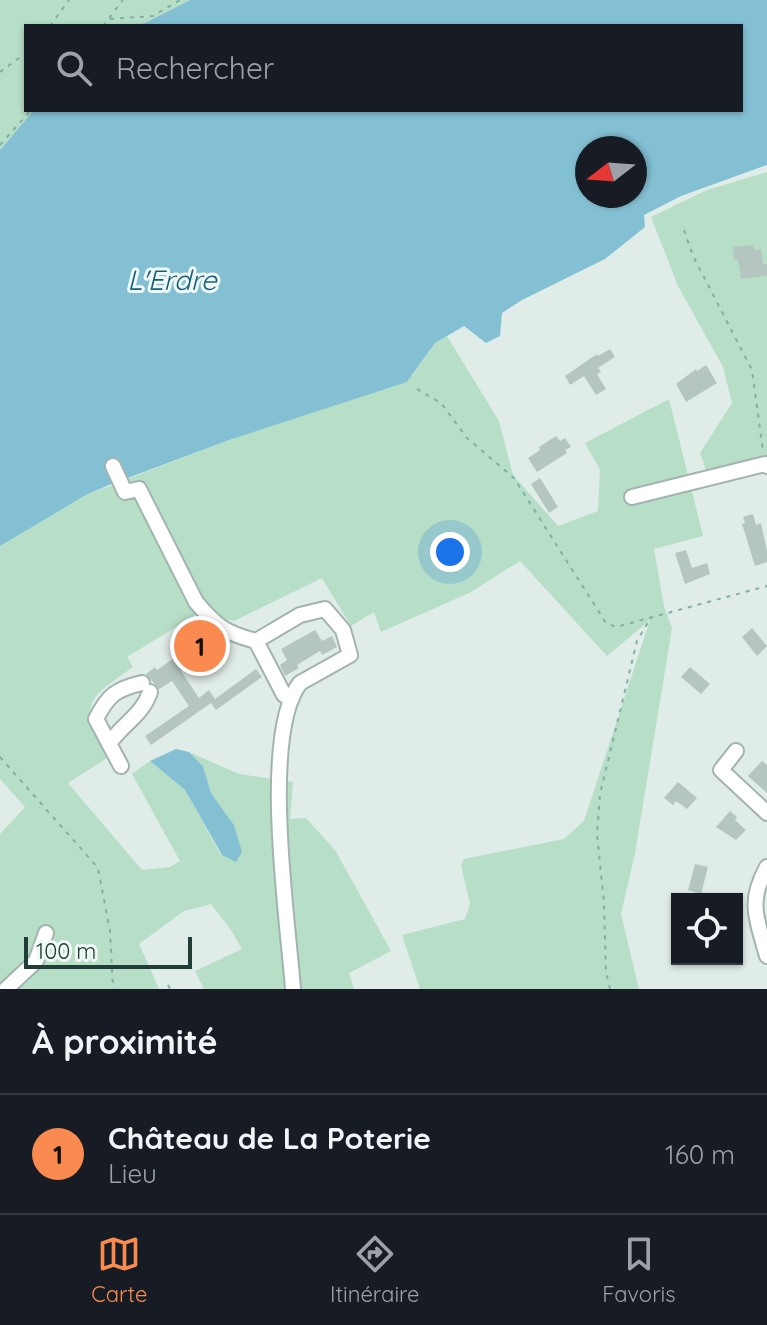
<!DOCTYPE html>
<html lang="fr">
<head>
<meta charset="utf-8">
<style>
  :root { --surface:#171b24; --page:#20242c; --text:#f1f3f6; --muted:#9ea1a6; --line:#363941; --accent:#f98b50 }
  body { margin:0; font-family:Quicksand,sans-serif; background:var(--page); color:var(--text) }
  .controls { position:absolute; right:24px; bottom:24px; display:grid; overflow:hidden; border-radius:0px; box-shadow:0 2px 6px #0004 }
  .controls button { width:72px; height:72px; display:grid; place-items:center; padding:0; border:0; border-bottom:2px solid var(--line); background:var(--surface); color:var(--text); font:40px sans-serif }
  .compass { position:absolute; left:575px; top:136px; width:72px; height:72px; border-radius:50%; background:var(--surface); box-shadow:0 2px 6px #0004; rotate:253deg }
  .scale { position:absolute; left:24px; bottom:20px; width:168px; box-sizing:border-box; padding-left:8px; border:4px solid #203d38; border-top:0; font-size:22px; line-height:28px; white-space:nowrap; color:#203d38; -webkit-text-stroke:6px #f0f8f5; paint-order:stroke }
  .you { position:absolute; left:450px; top:552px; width:28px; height:28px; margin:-20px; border:6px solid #fff; border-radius:50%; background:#1a73e8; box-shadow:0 0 0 12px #1a73e833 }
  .badge { display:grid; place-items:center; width:52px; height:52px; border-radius:50%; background:var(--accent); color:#111; font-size:26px; font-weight:700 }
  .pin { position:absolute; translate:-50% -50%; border:4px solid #fff; box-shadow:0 2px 8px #0006 }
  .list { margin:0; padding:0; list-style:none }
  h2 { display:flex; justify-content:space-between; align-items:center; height:104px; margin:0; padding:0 32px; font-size:34px }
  h2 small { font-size:26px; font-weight:400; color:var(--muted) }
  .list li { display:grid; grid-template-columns:52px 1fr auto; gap:24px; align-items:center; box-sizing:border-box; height:120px; padding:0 32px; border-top:2px solid var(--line) }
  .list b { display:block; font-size:30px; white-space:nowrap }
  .list p { margin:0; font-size:26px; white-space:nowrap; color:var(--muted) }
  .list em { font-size:26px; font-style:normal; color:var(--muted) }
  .icon { flex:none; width:44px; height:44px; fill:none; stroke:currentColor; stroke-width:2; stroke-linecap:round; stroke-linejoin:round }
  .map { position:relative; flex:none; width:767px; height:989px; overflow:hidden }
  .search { position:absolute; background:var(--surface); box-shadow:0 2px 6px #0004; left:24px; right:24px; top:24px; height:88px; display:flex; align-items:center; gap:20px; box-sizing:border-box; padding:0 28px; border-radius:0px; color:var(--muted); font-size:30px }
  .sheet { height:224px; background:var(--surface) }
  nav { display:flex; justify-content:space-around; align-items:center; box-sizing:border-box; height:112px; border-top:2px solid var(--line); background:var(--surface); font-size:22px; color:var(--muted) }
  nav a { display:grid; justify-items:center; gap:4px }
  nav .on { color:var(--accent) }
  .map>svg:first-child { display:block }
  .green { fill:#b7dec6 }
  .water { fill:#84c0d4; fill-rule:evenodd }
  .building { fill:#b5c6c1 }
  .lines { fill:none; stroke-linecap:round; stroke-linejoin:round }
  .minor-casing { stroke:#a3b4b0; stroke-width:18 }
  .path { stroke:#7eb1a6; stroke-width:2; stroke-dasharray:4 6; stroke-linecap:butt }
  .minor { stroke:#fff; stroke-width:14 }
  .labels { text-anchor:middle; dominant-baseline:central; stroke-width:6; stroke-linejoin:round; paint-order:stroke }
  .water-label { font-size:28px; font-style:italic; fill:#17607b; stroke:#f0f8f5 }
</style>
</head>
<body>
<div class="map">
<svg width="767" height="989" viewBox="0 0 767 989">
  <rect width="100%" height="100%" fill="#e0ece8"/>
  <!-- green -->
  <path class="green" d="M 0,0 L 190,0 L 145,23 L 120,26 L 26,26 L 26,110 L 34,110 L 0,150 Z
    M 767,172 L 767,459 L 755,459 L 706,470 L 700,453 L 732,403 L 723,367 L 678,286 L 651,217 L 707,190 Z
    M 447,336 L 499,421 L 513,475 L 558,526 L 598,511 L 600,470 L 585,443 L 669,399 L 703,536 L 654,549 L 664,606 L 672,628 L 635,853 L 621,914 L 639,989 L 420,989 L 402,935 L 465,919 L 470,904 L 461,865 L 464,859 L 564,839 L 584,821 L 650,620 L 607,656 L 520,561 L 469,593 L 381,632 L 374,612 L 351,626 L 322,578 L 234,621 L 223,619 L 207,608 L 127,657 L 133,667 C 81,704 84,699 107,758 L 68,783 L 142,870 L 170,867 L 180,861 L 132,774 L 150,761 L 185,790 L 221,855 L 234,825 L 211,793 L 203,766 L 189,752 L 239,774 L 293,782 L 290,819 L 306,818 L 335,850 L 391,951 L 349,973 L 354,989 L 204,989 L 195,971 L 242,949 L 231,930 L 211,904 L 184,911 L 139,944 L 159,989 L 0,989 L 0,834 L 25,807 L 0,779 L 0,546 L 86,495 L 232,439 L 412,376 L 435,343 Z"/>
  <!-- water -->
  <path class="water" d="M 190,0 L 767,0 L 767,165 L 681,196 L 644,215 L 645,227 L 605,259 L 522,300 L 502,313 L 500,336 L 486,343 L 464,326 L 435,343 L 407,382 L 232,439 L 109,485 L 86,495 L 0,546 L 0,150 L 34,110 L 741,110 L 741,26 L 120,26 L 145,23 ZM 587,148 L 635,148 L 635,196 L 587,196 Z
    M 176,749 L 189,752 L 203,766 L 211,793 L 234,825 L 242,852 L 236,862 L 222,855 L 185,790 L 150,761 Z"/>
  <!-- building -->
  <path class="building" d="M 754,245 L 754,250 L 761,249 L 763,264 L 767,264 L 767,276 L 741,279 L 738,259 L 734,260 L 733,247 Z
    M 610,349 L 615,357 L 598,368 L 601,372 L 597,374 L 606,389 L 596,395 L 584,376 L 570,385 L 565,376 L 597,354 L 598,356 Z
    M 706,365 L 717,383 L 686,402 L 676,384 L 696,369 L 697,371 Z
    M 556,436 L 560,441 L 565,438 L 571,447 L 565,450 L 567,453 L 537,472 L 528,458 L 540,450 L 539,447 Z
    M 540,478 L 558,507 L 549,513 L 531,484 Z
    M 753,514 L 756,525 L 761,523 L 767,551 L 767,562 L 755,566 L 742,524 L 745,523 L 743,517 Z
    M 686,550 L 692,568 L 707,563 L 710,574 L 685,584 L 675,553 Z
    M 752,628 L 767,646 L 757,656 L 742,637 Z
    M 315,630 L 322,641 L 332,636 L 337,647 L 322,655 L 320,651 L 297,665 L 299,668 L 285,676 L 280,665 L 287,660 L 281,649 Z
    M 208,631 L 218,646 L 181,671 L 199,698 L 209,690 L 215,699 L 256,669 L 262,677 L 216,710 L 211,703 L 151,745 L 145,736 L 189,706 L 172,681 L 159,689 L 146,674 L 155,667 L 157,670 L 177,656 L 175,653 Z
    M 690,667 L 710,684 L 701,694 L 681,677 Z
    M 762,761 L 767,765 L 767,793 L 748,776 Z
    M 678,782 L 697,798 L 687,809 L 676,801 L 673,805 L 664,798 Z
    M 730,811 L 737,817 L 735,820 L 746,830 L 736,840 L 716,827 Z
    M 695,864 L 708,867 L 701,894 L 688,890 Z"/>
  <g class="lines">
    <!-- minor casing -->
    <g class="minor-casing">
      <path id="minor" d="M 113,466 L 125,492 L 139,489 L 196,602 C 216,626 225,633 256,641
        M 632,497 L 765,464 L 767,466
        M 292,698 L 284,695 L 256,641 L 300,615 L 325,609 L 343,630 L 350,655 L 300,683 C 260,735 288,921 293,989
        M 109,744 C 122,724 142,716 150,692
        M 736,751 L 721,770 L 767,813
        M 121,766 L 96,719 C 108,695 116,689 142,683
        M 767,867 C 747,903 757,919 767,956
        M 6,989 L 36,961 L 46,933"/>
    </g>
    <!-- path -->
    <path class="path" d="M 110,19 L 153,16 L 180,0
      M 50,26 L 69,0
      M 103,26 L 123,0
      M 0,72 L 26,53
      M 0,145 L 31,110
      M 684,230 L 693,256 L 752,370 L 763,451
      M 417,389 L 441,403 L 467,438 L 514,478 L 606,623 L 616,627 L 767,586
      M 0,757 L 98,868 L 110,931 L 113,989
      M 168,985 L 170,989
      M 610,989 L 606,972 L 604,903 L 597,834 L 600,794 L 637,641 L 650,619"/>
    <!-- minor -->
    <use href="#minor" class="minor"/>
  </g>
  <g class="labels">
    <!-- water labels -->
    <g class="water-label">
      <text x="172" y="279">L'Erdre</text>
    </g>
  </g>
</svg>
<div class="controls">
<button><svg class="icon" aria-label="locate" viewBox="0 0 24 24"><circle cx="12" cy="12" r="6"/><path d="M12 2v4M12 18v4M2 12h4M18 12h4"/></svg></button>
</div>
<svg class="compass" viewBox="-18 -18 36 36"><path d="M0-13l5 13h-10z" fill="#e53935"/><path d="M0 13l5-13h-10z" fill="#9ea1a6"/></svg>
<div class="scale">100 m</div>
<div class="you"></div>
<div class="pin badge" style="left:200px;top:646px">1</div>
<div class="search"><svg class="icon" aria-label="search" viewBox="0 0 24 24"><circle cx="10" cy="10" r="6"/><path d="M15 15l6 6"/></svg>Rechercher</div>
</div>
<section class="sheet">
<h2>À proximité<small></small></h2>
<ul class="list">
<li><span class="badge">1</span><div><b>Château de La Poterie</b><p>Lieu</p></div><em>160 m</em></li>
</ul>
</section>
<nav>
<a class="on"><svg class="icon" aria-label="map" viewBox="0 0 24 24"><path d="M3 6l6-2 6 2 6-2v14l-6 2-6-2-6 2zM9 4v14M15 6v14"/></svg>Carte</a>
<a><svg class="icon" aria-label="directions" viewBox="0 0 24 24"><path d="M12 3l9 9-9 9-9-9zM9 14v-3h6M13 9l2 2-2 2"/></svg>Itinéraire</a>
<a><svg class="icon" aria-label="saved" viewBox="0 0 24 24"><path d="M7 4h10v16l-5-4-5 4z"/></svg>Favoris</a>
</nav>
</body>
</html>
